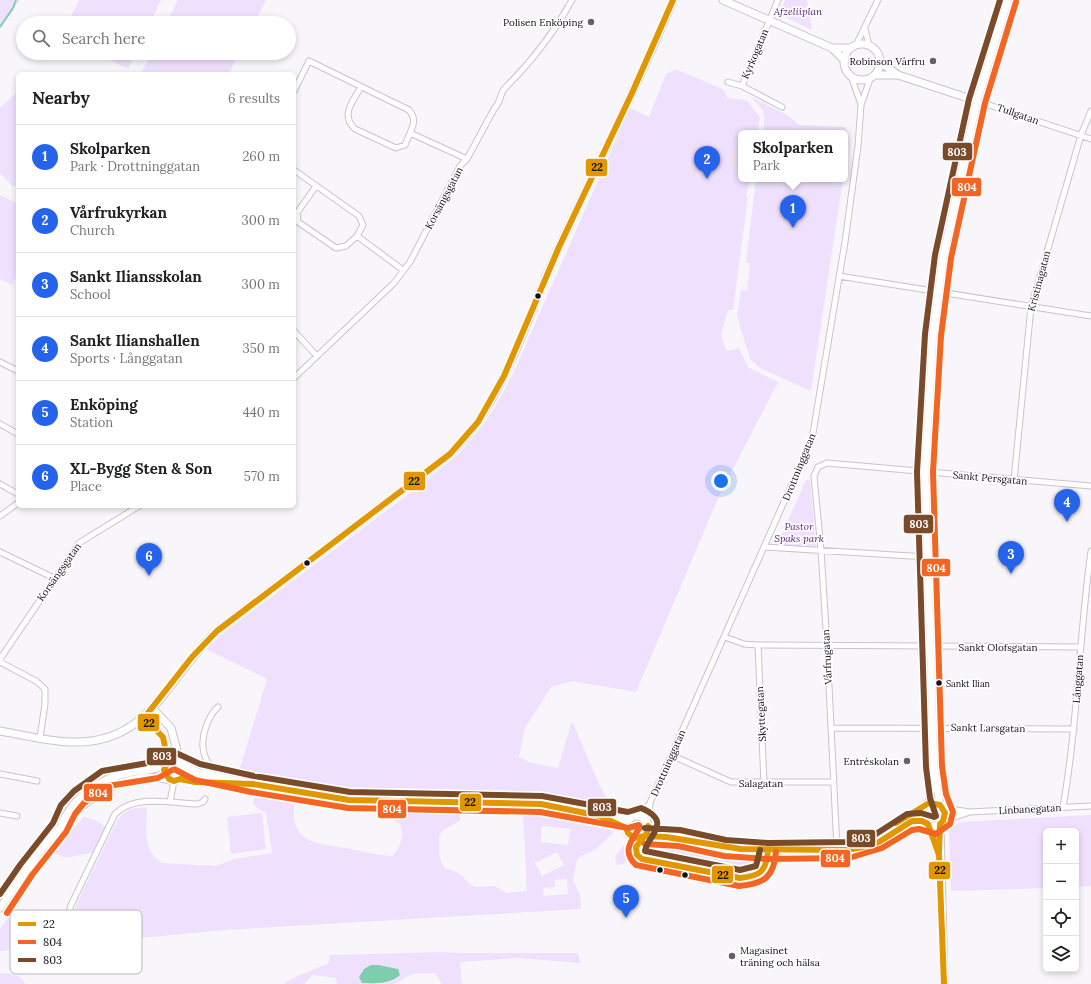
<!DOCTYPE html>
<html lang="en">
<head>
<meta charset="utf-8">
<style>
  :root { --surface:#fff; --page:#f6f6f6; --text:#202124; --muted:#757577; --line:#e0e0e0; --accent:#2563eb }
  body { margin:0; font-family:Lora,serif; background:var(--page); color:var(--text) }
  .controls { position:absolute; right:12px; bottom:12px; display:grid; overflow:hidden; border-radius:6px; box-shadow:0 2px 6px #0003 }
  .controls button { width:36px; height:36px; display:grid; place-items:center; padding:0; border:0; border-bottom:1px solid var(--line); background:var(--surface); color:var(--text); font:20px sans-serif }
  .you { position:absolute; left:721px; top:481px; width:14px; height:14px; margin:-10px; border:3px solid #fff; border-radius:50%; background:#1a73e8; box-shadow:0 0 0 6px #1a73e833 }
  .badge { display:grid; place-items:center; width:26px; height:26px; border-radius:50%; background:var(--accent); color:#fff; font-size:13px; font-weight:700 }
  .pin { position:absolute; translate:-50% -33px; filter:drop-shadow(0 1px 2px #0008) }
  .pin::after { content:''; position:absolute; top:21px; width:14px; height:12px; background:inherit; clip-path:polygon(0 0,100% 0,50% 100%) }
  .popup { position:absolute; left:738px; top:130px; width:110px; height:52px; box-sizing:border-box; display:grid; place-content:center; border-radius:6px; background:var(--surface); filter:drop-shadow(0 1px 3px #0005); font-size:13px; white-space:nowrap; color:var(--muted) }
  .popup b { font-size:15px; color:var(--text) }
  .popup::after { content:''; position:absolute; left:50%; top:100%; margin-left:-8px; border:8px solid transparent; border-top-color:var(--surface) }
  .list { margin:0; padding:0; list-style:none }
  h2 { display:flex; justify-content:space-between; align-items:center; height:52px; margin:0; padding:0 16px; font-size:17px }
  h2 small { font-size:13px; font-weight:400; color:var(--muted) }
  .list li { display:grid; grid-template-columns:26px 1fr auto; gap:12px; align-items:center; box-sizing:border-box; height:64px; padding:0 16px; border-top:1px solid var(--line) }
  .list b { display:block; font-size:15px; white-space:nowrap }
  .list p { margin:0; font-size:13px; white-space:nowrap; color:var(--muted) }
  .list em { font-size:13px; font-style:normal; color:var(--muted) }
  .icon { flex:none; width:22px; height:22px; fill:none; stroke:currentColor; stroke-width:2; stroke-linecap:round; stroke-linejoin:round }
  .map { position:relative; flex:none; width:1091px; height:984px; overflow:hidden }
  .search { position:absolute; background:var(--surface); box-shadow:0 2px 6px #0003; left:16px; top:16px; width:280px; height:44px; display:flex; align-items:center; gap:10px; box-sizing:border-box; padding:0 14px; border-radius:22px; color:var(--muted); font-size:15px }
  .panel { position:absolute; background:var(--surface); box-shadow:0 2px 6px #0003; left:16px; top:72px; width:280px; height:436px; border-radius:6px }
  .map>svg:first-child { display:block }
  .green { fill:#efe1fd; fill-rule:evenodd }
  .water { fill:#7fcdaf }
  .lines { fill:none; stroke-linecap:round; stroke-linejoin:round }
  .stream { stroke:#7fcdaf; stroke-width:2 }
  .street-casing { stroke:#c7c4cb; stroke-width:7 }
  .secondary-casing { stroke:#c7c4cb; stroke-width:9 }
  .street { stroke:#fefefe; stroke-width:5 }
  .secondary { stroke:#fefefe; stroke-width:7 }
  .bus-1-casing { stroke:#fff; stroke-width:9 }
  .bus-2-casing { stroke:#fff; stroke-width:9 }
  .bus-3-casing { stroke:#fff; stroke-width:9 }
  .bus-1 { stroke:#e09702; stroke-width:6 }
  .bus-2 { stroke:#f26522; stroke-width:6 }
  .bus-3 { stroke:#7a4b2a; stroke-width:6 }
  .poi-dot { fill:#636067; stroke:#fff; stroke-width:1.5 }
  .bus-dot { fill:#130f17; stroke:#fff; stroke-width:1.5 }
  .labels { text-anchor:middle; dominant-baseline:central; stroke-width:3.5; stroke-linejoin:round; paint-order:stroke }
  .bus-label { font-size:9px; fill:#130f17; stroke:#fff; text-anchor:start }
  .park-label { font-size:10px; font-style:italic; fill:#551d7c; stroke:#fff }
  .poi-label { font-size:10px; fill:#130f17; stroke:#fff; text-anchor:end }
  .street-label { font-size:10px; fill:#130f17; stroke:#fff }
  .key { fill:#fff; stroke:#b8b7b9; stroke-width:1 }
  .key-label { font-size:11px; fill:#130f17 }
  .line-badge { stroke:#fff; stroke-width:1.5 }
  .badge-label { font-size:11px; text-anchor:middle; font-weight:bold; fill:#fff }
  .pale-badge-label { font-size:11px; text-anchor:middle; font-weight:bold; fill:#111 }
</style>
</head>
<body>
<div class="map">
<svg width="1091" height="984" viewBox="0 0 1091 984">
  <rect width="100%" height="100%" fill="#f8f6fb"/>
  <!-- green -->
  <path class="green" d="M 0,0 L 20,0 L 0,27 Z
    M 79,0 L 161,0 L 150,23 L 68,23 Z
    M 178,0 L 266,0 L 254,23 L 166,23 Z
    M 785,0 L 807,0 L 812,30 L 779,14 Z
    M 95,53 L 136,53 L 128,69 Z
    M 151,53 L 239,53 L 229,74 L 141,74 Z
    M 676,69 L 724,90 L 728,98 L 746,100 L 760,117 L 758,133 L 741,133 L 741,179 L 750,179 L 746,196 L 748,197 L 733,310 L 728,310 L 721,335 L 727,351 L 739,348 L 748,367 L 778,382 L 719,496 L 636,692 L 572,681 L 551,687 L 525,728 L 519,757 L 531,763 L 558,768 L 571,724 L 573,723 L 599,784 L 607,799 L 607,808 L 556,795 L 521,791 L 333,787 L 239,771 L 267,679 L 206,649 L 222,634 L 410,493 L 459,454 L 486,421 L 504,391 L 516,367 L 630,108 L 649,117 L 666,74 Z
    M 18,91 L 18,183 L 13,187 L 0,173 L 0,108 Z
    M 751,97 L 787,115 L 799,125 L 845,127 L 847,132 L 845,155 L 845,133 L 763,133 C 766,112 766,113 751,97 Z
    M 756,179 L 843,179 L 811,391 L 760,368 L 750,359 L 737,316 L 741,290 L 747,290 L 750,263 L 746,262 Z
    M 0,195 L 18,204 L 18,273 L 12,285 L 0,279 Z
    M 806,480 L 810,480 L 816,547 L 777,545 Z
    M 259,794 L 295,801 C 288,845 317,843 350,849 C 364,851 377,856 392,856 C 401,847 404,836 400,824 L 387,817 L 386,811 L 460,813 L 460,821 L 443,830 L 439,836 C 441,849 436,857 445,868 C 461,872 462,877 474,887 L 495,886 L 506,893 L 527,891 L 523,814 C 544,815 599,817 614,832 L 595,850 L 581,856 L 577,860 L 573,881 L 580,894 L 581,909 L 226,930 L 0,951 L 0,929 L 8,918 L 43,937 L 55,933 L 70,924 L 76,905 L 118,819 C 126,809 134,808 147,807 C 147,829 141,851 163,863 L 216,866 L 234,859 L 272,853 L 266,813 L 257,808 L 253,803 L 255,796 ZM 542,826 L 570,829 L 568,845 L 541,842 ZM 557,852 L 564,865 L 542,876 L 535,863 ZM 567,879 L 568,894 L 544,896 L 543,888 L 555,887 L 555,880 Z
    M 262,813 L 266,849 L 231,854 L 227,817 Z
    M 1091,815 L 1091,886 L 1076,887 L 1076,831 L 1046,831 L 1046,888 L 951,891 L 949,834 L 951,827 L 962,822 Z
    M 84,817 L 95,820 L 106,827 L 93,853 C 75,853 68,864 53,851 Z
    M 643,843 L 656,843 L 742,861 L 744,858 L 758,857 L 763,864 L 756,872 L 744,873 L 743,870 L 732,873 L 641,853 L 641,846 Z
    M 626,845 L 630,849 L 624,864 L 617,865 L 615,857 L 623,846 Z
    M 439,952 L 461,953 L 578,953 L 580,963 L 517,958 L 460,962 L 462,984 L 442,984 L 435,973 L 412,974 L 394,984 L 384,984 L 395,980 L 398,969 L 379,965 L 362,983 L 367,984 L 337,984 L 336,978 L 313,975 L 304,984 L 284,984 L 293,978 L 329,963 L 330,955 Z
    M 0,973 C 11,973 20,974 25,984 L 0,984 Z"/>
  <!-- water -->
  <path class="water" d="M 371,965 L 379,965 L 398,969 L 400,975 C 390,984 376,984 362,983 L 359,977 L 364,969 Z"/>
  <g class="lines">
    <!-- stream -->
    <path class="stream" d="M 0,27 L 13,8 L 16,0"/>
    <!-- street casing -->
    <g class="street-casing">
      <path id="street" d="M 865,29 L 869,45
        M 856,45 L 878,0
        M 851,76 L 861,104
        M 728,82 L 742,86 L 782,107
        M 742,86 L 778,0
        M 361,87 C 353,101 340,115 355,129 L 396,148 L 405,145 L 410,133 L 467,159
        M 294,91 L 309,61 L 409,110 C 416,118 414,124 410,133
        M 977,101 L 1091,139
        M 294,170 L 359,216 L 363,225 L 357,236
        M 316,186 L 297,213 L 298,222 L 336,248 L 346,246 L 357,236 L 403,270
        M 839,276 L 1091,316
        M 294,331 L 317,356
        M 0,362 L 18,371
        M 294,378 L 394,283 L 410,262 L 460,166 L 467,159 L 494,109 C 502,101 499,94 505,88 C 531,62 554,33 572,0
        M 0,424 L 18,434
        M 1014,480 L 1031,307 L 1081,135 L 1091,111
        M 0,484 L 18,494
        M 0,516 L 18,503
        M 765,547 L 927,557
        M 0,552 L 54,578
        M 725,637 L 744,644 L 758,645 L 1080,647
        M 758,645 L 764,783
        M 0,659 L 79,543 L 139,506
        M 0,662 L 36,681 L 45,689 L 45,704 L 40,738
        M 831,728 L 1074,729
        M 671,755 L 731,782 L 833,782
        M 0,774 L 37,781
        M 210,774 C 211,766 206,761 204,753 C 200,739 207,717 218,707
        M 170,802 L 174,781
        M 1063,807 C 1078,722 1079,636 1091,551
        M 943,808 L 970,812 L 1091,806
        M 0,813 L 17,816
        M 639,816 L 650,803 L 812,439 L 845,242 L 858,146 L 861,105 L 870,79
        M 943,821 L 967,813
        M 647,822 L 650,804
        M 837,849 L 827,645 L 821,550 L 814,476 L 818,467 L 827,463 L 1091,486
        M 62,936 L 71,905 L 115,814 C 135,794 171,803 197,804 L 203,802 L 205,799"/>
    </g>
    <!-- secondary casing -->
    <g class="secondary-casing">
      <path id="secondary" d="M 723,0 L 832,48 L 845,61
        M844 62a18 18 0 1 1 36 0a18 18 0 1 1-36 0Z
        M 832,48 L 851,48
        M 880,62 L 898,75 L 977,101
        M 875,75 L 898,75
        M 152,708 L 171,728 L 180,762
        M 144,718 L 163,737 L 168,762
        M 0,731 C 23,735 47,741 70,742 C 151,745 166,678 217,631 L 450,454 C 461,442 473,430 481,417 C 515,364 533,303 559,247 C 597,165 639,84 673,0
        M 184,765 L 197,772 L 252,784 L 349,800 L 541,804 L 629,820
        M 180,779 L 235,784
        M921 814a12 12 0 1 1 24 0a12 12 0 1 1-24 0Z
        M 929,803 L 933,776
        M 940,805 L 934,767 L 925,472 L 933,335 L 943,257 L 977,101 L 1008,0
        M626 827a11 11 0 1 1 22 0a11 11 0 1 1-22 0Z
        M 605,818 L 626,828
        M 62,823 C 76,794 101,778 132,772 C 144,770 155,771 166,765
        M 928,824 L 938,851
        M 940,824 L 944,984
        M 649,827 L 669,835
        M 645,836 L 679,838 L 725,848 L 768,851 L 849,850 L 879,841 L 909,822 L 924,822
        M 838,848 L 878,834 L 925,806
        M 0,908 C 38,854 95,758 174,781 L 180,779 L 185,771 L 180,762 C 169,759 163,765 166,775 L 169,779"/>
    </g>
    <!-- street -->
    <use href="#street" class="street"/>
    <!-- secondary -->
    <use href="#secondary" class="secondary"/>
    <!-- bus-1 casing -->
    <g class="bus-1-casing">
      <path id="bus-1" d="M 896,823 L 929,803 L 940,805 L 945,813 L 943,821 L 940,824 L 939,852
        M 648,826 L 647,833 L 636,847 L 637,855 L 642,859 L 740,878 C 760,876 766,872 768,851
        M 645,836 L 634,838 L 628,833 L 626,828 L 600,816 L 541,804 L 349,800 L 252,784 L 195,782 L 180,779 L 174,781 L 169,779 L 164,770 L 168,762 L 163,737 L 144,718 L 192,657 L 217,631 L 450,454 L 478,422 L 504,376 L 559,247 L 632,93 L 673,0
        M 645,836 L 666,837 L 741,849 L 847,850 L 863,847 L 879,842 L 912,821 L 922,821 L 928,824 L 939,855 L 944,984"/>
    </g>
    <!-- bus-2 casing -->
    <g class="bus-2-casing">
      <path id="bus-2" d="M 645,844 L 678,846 L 724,856 L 767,859 L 849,858 L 882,848 L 912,830 L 919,829 L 936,834 L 950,824 L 953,812 L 946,794 L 942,766 L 933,472 L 941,336 L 951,258 L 985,103 L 1016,2
        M 7,913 L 32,875 L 66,832 L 75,814 L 84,803 L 108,786 L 158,778 L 174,769 L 195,780 L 251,792 L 348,808 L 540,812 L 628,828 L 639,825 L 640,827 C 632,840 621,851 636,865 L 739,886 C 764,884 774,877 776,852"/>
    </g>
    <!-- bus-3 casing -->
    <g class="bus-3-casing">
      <path id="bus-3" d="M 645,828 L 680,830 L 726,840 L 768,843 L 848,842 L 876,834 L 907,814 L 921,813 L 934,817 L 936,816 L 930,798 L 926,767 L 917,472 L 925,334 L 935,255 L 969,99 L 1000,0
        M 0,894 L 20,865 L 53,823 L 61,805 L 74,791 L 102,771 L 153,762 L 164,755 L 174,752 L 200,764 L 254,776 L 350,792 L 542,796 L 628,812 L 641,808 C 674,822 647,836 645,851 L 740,870 L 756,866 L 760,850"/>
    </g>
    <!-- bus-1 -->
    <use href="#bus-1" class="bus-1"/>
    <!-- bus-2 -->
    <use href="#bus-2" class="bus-2"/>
    <!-- bus-3 -->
    <use href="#bus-3" class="bus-3"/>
  </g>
  <!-- markers -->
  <g class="poi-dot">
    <circle cx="591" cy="22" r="4"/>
    <circle cx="933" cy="61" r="4"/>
    <circle cx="907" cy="761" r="4"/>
    <circle cx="732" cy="956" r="4"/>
  </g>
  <g class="bus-dot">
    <circle cx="538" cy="296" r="3.5"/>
    <circle cx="307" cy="563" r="3.5"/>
    <circle cx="939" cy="683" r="3.5"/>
    <circle cx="660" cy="870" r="3.5"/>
    <circle cx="685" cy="875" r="3.5"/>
  </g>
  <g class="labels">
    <!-- bus labels -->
    <g class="bus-label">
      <text x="946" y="683">Sankt Ilian</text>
    </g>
    <!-- park labels -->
    <g class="park-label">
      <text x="798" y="11">Afzeliiplan</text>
      <text x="799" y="526">Pastor<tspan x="799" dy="12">Spaks park</tspan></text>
    </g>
    <!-- poi labels -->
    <g class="poi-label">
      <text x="583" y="22">Polisen Enköping</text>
      <text x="925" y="61">Robinson Vårfru</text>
      <text x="899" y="761">Entréskolan</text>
      <text x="740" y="950" text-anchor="start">Magasinet<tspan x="740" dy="12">träning och hälsa</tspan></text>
    </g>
    <!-- street labels -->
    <g class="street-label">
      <text transform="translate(755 54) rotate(-67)">Kyrkogatan</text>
      <text transform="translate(1018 114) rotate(19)">Tullgatan</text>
      <text transform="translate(444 198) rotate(-62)">Korsängsgatan</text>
      <text transform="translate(1039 281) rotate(-75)">Kristinagatan</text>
      <text transform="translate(799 467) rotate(-68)">Drottninggatan</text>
      <text transform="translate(990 478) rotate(5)">Sankt Persgatan</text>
      <text transform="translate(59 572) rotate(-55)">Korsängsgatan</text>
      <text x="998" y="647">Sankt Olofsgatan</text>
      <text transform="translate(827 657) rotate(-93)">Vårfrugatan</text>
      <text transform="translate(1078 679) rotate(-86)">Långgatan</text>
      <text transform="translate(761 714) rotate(-93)">Skyttegatan</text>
      <text transform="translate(988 728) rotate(1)">Sankt Larsgatan</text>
      <text transform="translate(668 763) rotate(-66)">Drottninggatan</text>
      <text x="761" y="783">Salagatan</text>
      <text transform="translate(1030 809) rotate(-3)">Linbanegatan</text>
    </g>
  </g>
  <!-- legend -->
  <rect x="10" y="910" width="132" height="64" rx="6" class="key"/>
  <rect x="18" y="922" width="18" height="4" fill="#e09702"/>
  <rect x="18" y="940" width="18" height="4" fill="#f26522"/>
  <rect x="18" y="958" width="18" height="4" fill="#7a4b2a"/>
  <g class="key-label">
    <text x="43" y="928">22</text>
    <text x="43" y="946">804</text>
    <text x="43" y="964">803</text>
  </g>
  <g class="line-badge">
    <rect x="942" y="142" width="31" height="19" rx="4" fill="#7a4b2a"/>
    <rect x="585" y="158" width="23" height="19" rx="4" fill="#e09702"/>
    <rect x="951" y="177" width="31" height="20" rx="4" fill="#f26522"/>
    <rect x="403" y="471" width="23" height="20" rx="4" fill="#e09702"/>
    <rect x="903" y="514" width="31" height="20" rx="4" fill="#7a4b2a"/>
    <rect x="921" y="558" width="30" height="19" rx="4" fill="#f26522"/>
    <rect x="137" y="713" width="23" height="19" rx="4" fill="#e09702"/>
    <rect x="146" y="747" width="31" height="19" rx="4" fill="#7a4b2a"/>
    <rect x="83" y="783" width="30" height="19" rx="4" fill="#f26522"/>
    <rect x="459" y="793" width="23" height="19" rx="4" fill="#e09702"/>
    <rect x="587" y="798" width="30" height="19" rx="4" fill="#7a4b2a"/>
    <rect x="377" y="799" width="30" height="20" rx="4" fill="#f26522"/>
    <rect x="846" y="829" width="30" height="19" rx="4" fill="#7a4b2a"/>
    <rect x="820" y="849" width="31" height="19" rx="4" fill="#f26522"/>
    <rect x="928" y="861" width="23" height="19" rx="4" fill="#e09702"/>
    <rect x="711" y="865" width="23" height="19" rx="4" fill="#e09702"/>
  </g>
  <g class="badge-label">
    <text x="957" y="156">803</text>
    <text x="967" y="191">804</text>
    <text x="919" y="528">803</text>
    <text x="936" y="572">804</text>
    <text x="162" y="760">803</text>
    <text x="98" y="797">804</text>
    <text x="602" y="811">803</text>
    <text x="392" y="813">804</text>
    <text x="861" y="842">803</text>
    <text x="835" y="862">804</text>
  </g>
  <g class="pale-badge-label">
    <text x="597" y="171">22</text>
    <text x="414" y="485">22</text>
    <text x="149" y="727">22</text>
    <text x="470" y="806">22</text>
    <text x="940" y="874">22</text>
    <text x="723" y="879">22</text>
  </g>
</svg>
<div class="controls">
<button>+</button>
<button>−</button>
<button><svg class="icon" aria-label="locate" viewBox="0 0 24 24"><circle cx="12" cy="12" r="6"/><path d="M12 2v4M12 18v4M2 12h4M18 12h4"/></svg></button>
<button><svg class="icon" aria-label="layers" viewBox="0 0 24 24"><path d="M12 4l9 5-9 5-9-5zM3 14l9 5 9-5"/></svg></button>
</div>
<div class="you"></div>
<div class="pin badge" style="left:793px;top:228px">1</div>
<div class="popup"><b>Skolparken</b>Park</div>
<div class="pin badge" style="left:707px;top:179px">2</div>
<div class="pin badge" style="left:1011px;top:574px">3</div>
<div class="pin badge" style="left:1067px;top:522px">4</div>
<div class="pin badge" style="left:626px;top:918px">5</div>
<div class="pin badge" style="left:149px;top:576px">6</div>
<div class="search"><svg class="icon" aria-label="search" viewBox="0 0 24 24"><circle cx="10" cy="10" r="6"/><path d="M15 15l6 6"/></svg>Search here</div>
<section class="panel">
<h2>Nearby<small>6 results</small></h2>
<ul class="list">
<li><span class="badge">1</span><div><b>Skolparken</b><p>Park · Drottninggatan</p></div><em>260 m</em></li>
<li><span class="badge">2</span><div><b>Vårfrukyrkan</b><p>Church</p></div><em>300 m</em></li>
<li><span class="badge">3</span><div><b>Sankt Iliansskolan</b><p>School</p></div><em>300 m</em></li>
<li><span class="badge">4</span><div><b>Sankt Ilianshallen</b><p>Sports · Långgatan</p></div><em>350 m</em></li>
<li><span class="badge">5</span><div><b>Enköping</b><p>Station</p></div><em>440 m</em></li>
<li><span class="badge">6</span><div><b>XL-Bygg Sten &amp; Son</b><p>Place</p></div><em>570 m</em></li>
</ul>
</section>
</div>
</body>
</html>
